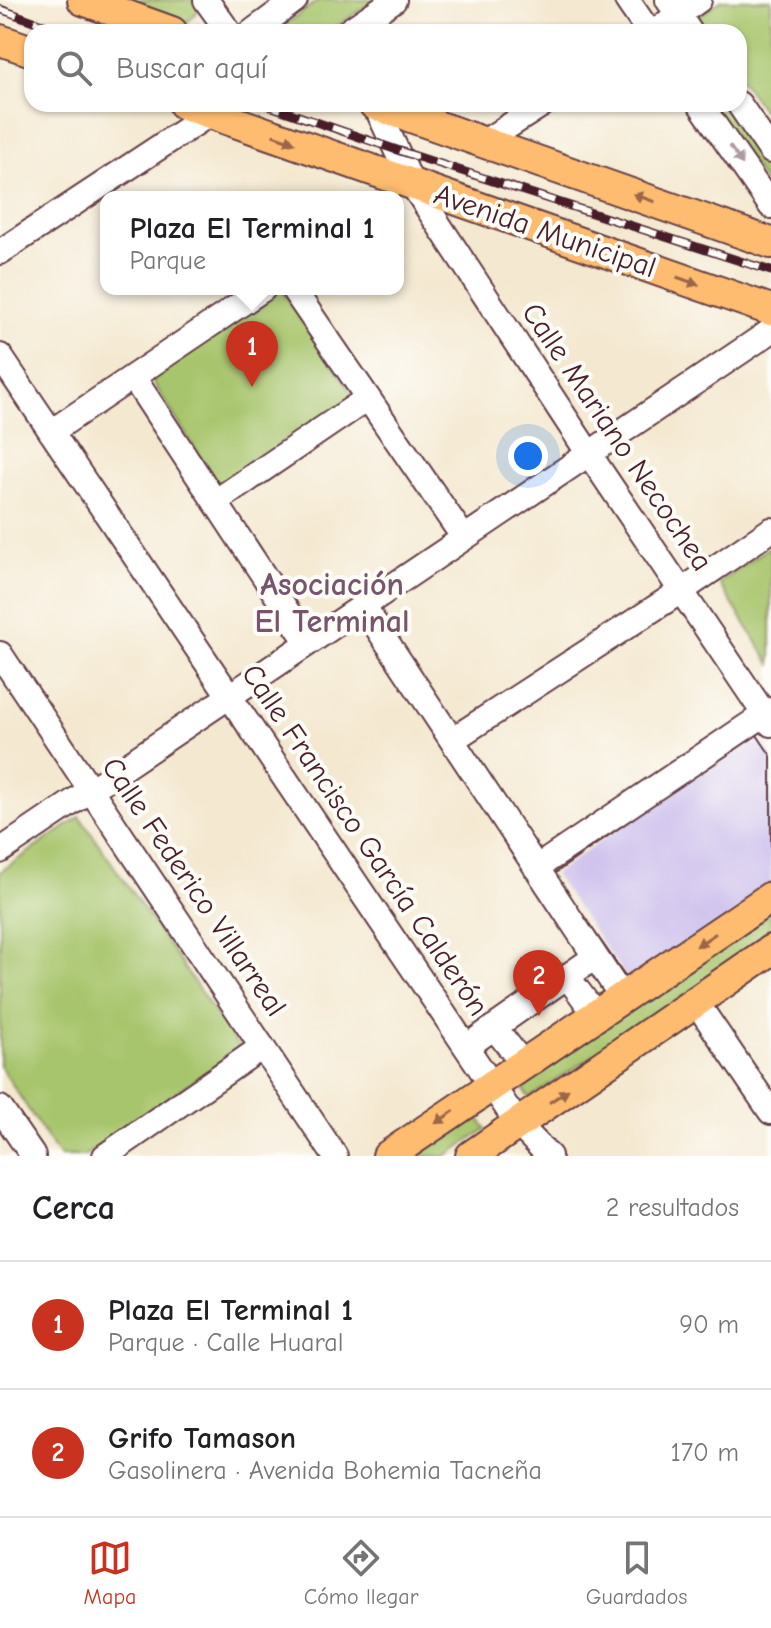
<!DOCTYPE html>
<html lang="es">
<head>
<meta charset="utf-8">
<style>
  :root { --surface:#fff; --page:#f6f6f6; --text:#202124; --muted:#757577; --line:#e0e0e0; --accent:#c8321e }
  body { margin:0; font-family:"Comic Neue",sans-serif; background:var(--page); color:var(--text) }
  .you { position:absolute; left:528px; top:456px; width:28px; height:28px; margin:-20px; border:6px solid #fff; border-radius:50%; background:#1a73e8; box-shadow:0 0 0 12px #1a73e833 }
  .badge { display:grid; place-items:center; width:52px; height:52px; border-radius:50%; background:var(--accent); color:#fff; font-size:26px; font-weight:700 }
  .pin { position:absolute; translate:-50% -66px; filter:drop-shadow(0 2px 4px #0008) }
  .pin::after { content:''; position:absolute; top:42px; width:28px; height:24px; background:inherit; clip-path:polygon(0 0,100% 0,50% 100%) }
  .popup { position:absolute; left:100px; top:191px; width:304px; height:104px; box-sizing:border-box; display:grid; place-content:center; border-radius:16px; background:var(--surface); filter:drop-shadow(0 2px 6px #0005); font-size:26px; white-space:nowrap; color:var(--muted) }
  .popup b { font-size:30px; color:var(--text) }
  .popup::after { content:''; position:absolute; left:50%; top:100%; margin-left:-16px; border:16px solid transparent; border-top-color:var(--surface) }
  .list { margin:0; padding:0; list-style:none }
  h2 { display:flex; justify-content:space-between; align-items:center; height:104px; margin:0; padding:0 32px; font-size:34px }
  h2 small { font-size:26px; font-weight:400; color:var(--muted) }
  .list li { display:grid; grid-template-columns:52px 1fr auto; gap:24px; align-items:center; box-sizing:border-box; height:128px; padding:0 32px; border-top:2px solid var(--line) }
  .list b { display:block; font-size:30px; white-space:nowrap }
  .list p { margin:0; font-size:26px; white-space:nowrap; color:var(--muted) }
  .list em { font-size:26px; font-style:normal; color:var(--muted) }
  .icon { flex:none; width:44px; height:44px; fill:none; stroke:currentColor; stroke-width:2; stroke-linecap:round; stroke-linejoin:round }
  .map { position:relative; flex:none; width:771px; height:1156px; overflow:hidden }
  .search { position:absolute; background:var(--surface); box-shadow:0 2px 6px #0004; left:24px; right:24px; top:24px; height:88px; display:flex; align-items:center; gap:20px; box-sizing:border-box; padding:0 28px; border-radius:24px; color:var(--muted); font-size:30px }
  .sheet { height:360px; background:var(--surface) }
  nav { display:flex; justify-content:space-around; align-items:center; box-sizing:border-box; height:112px; border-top:2px solid var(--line); background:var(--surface); font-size:22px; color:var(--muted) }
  nav a { display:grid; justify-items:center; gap:4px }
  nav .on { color:var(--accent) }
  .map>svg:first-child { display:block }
  .green { fill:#a7c56c; stroke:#78724c; stroke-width:2 }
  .building { fill:#c8b9ec }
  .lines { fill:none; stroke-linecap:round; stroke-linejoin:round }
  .minor-casing { stroke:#643d44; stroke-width:28 }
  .major-casing { stroke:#643d44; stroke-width:34 }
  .minor { stroke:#fff; stroke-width:24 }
  .major { stroke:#fdbc70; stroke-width:30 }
  .rail-casing { stroke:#4a1f2b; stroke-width:9 }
  .rail { stroke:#fdfcf7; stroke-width:6; stroke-dasharray:18; stroke-linecap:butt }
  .oneway { fill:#9b664a }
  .oneway2 { fill:#ae9aa0 }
  .labels { text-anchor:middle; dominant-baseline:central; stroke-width:8; stroke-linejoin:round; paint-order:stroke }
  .street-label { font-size:30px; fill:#4a1f2b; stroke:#fdfcf7 }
  .neighbourhood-label { font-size:32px; font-weight:bold; fill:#76556f; stroke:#fdfcf7 }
</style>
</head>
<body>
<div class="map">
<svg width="771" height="1156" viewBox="0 0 771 1156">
  <rect width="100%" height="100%" fill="#fdfcf7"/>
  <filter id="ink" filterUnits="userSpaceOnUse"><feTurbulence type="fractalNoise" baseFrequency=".0125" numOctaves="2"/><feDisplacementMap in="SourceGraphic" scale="16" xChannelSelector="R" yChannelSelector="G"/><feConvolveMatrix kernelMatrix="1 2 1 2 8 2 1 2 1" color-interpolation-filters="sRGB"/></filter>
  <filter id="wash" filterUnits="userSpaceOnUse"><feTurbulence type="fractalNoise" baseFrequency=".006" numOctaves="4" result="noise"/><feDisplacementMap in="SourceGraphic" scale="32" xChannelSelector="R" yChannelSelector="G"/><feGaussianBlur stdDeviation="1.8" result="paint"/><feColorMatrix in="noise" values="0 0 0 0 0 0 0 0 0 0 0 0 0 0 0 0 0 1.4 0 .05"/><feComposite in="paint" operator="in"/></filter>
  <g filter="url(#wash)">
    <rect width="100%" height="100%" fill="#f4e8d0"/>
    <!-- green -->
    <path class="green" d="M 126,0 L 192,0 L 199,10 L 187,23 Z
      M 319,0 L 375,0 L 328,32 L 275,32 Z
      M 722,0 L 771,0 L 771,122 L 739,77 L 739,32 L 707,32 L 697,17 Z
      M 710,104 L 728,104 L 771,167 L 771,192 Z
      M 276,289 L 281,289 L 356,399 L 222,491 L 149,376 Z
      M 771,546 L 771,664 L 719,583 Z
      M 80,817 L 240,1049 L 84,1156 L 59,1156 L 0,1066 L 0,872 Z
      M 771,913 L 771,939 L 529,1098 L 517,1080 Z
      M 474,1111 L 486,1129 L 446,1156 L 407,1156 Z"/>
    <g id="blocks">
      <!-- building -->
      <path class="building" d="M 755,732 L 771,756 L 771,888 L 631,984 L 554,874 Z"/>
    </g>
  </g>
  <g filter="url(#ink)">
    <use href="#blocks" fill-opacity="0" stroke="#643d44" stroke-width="2"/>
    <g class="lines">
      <!-- minor casing -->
      <g class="minor-casing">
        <path id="minor" d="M 206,0 L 229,32
          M 627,0 L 649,32
          M 668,0 L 690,32
          M 252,32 L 295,0
          M 347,32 L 394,0
          M 654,32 L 699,0
          M 375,104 L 412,184 L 589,454 L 771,724
          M 700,104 L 771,206
          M 739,104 L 771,151
          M 484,142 L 543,104
          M 0,252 L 220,107
          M 293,289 L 464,538
          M 0,356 L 518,1124 L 549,1156
          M 133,377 L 308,643
          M 51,432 L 263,289
          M 215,502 L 368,398
          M 363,606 L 622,997
          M 0,654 L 335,1156
          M 452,740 L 681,591 L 771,530
          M 0,851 L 771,331
          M 536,868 L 771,710
          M 567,976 L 596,1015
          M 696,1002 L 771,1112
          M 494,1027 L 523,1064
          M 466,1047 L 595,957
          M 0,1108 L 33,1156
          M 105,1156 L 262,1047"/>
      </g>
      <!-- major casing -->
      <g class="major-casing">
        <path id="major" d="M 83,0 L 172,32
          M 0,40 L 32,51
          M 184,104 L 771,310
          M 374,104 L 771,243
          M 388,1156 L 771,897
          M 471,1156 L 771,950"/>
      </g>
      <!-- minor -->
      <use href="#minor" class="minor"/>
      <!-- major -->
      <use href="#major" class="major"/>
      <!-- rail casing -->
      <g class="rail-casing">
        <path id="rail" d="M 0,9 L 64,32
          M 264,104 L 397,150 L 771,271"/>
      </g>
      <!-- rail -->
      <use href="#rail" class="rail"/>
    </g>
    <!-- one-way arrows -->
    <defs><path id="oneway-solid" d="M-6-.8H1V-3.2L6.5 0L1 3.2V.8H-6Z" transform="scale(2)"/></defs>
    <g class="oneway">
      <use href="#oneway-solid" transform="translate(284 139) rotate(19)"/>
      <use href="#oneway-solid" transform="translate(644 198) rotate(-161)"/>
      <use href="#oneway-solid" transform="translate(688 281) rotate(19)"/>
      <use href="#oneway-solid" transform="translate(706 940) rotate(146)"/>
      <use href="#oneway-solid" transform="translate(559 1096) rotate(-34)"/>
      <use href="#oneway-solid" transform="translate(445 1117) rotate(146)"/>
    </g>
    <use class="oneway2" href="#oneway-solid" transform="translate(736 155) rotate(55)"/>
  </g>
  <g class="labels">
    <!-- street labels -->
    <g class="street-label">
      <text transform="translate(545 231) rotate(19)">Avenida Municipal</text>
      <text transform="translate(617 437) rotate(56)">Calle Mariano Necochea</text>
      <text transform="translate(365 840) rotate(56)">Calle Francisco García Calderón</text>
      <text transform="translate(194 887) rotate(56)">Calle Federico Villarreal</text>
    </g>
    <!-- neighbourhood labels -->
    <g class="neighbourhood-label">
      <text x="332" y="584">Asociación<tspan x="332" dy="37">El Terminal</tspan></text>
    </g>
  </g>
</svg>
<div class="you"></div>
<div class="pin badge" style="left:252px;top:387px">1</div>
<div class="popup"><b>Plaza El Terminal 1</b>Parque</div>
<div class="pin badge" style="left:539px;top:1016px">2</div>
<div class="search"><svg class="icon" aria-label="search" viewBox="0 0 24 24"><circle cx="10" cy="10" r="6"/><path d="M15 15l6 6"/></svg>Buscar aquí</div>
</div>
<section class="sheet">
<h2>Cerca<small>2 resultados</small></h2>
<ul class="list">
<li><span class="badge">1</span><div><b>Plaza El Terminal 1</b><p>Parque · Calle Huaral</p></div><em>90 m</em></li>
<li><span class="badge">2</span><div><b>Grifo Tamason</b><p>Gasolinera · Avenida Bohemia Tacneña</p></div><em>170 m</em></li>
</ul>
</section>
<nav>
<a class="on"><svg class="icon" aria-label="map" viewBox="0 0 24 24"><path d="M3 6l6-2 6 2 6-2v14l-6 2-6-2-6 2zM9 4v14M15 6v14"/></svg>Mapa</a>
<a><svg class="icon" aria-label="directions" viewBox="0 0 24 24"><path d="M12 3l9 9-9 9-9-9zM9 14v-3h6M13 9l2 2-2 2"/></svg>Cómo llegar</a>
<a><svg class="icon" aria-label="saved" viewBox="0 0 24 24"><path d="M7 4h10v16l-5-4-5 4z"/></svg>Guardados</a>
</nav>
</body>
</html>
